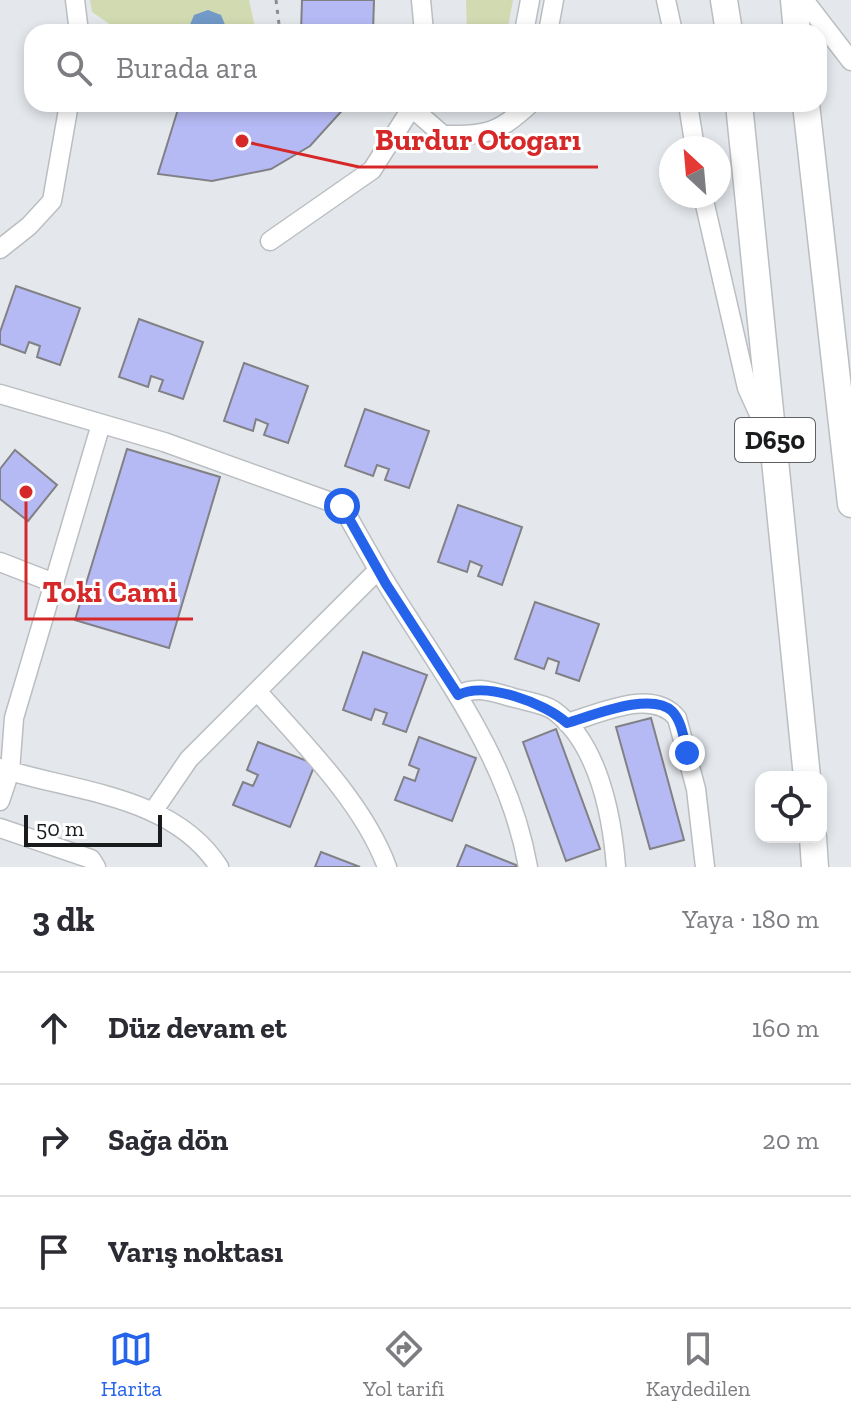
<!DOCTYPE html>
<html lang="tr">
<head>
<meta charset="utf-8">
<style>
  :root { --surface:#fff; --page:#f7f7f7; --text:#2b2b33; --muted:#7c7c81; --line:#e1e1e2; --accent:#2563eb }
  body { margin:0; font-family:"Zilla Slab",serif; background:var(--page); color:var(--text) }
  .controls { position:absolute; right:24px; bottom:24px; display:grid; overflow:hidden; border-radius:16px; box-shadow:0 4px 12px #0003 }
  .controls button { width:72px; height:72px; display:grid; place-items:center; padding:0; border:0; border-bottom:2px solid var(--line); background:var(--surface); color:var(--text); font:40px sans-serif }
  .compass { position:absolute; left:659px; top:136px; width:72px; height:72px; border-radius:50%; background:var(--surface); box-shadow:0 4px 12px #0003; rotate:334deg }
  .scale { position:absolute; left:24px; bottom:20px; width:138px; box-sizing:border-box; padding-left:8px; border:4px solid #191b1c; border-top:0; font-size:22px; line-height:28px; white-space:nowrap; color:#191b1c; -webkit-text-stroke:6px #fff; paint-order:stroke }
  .stop { position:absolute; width:24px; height:24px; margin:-18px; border:6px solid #2563eb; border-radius:50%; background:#fff }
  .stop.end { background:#2563eb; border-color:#fff; box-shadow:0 2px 8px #0008 }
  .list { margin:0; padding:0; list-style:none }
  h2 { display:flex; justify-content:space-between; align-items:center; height:104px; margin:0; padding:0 32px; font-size:34px }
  h2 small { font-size:26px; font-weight:400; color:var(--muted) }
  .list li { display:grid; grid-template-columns:52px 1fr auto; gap:24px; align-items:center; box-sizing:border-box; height:112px; padding:0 32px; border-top:2px solid var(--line) }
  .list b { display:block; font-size:30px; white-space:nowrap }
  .list em { font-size:26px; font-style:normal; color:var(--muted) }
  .icon { flex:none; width:44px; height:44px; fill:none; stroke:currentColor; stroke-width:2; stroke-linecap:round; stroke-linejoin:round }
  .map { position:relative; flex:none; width:851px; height:867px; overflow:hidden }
  .search { position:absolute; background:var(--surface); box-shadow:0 4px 12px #0003; left:24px; right:24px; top:24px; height:88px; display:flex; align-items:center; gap:20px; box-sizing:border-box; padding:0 28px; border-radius:24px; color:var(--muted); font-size:30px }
  .sheet { height:440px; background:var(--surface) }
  nav { display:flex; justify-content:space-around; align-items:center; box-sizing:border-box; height:112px; border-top:2px solid var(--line); background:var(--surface); font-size:22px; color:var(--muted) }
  nav a { display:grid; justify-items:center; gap:4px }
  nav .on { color:var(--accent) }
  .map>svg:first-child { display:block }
  .green { fill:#d2dab1 }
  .water { fill:#7299c8 }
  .building { fill:#b6baf4; stroke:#818185; stroke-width:2 }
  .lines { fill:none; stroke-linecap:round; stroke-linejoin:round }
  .minor-casing { stroke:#babec1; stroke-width:21 }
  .highway-casing { stroke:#babec1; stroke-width:29 }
  .path { stroke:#8b8e91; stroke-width:3; stroke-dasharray:4 6; stroke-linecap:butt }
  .minor { stroke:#fff; stroke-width:18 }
  .highway { stroke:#fff; stroke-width:26 }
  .route { stroke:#2563eb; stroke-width:10 }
  .labels { text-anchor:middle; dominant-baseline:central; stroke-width:6; stroke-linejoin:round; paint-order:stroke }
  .shield { fill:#fff; stroke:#5e5f60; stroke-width:2 }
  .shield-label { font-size:26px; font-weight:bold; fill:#191b1c }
  .leader { fill:none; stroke:#d62828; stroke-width:3 }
  .callout-dot { fill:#d62828; stroke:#fff; stroke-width:3 }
  .callout-label { font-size:30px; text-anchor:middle; font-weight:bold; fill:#d62828; stroke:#fff; stroke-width:6; stroke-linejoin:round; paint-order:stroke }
</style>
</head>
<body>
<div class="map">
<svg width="851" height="867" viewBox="0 0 851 867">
  <rect width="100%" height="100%" fill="#e4e8ec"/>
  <!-- green -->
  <path class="green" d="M 90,0 L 249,0 L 256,32 L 121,32 L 92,12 Z
    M 466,0 L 513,0 L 507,32 L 467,32 Z"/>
  <!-- water -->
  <path class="water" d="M 208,10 L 221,15 L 228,32 L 187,32 L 194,15 Z"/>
  <!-- building -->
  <path class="building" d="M 302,0 L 374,0 L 373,32 L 301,32 Z
    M 239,104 L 348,104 L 310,146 L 271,169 L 212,181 L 158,174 L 179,106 L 210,110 Z
    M 16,286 L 80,308 L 60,365 L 37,357 L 40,346 L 29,342 L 25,353 L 0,344 L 0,332 Z
    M 139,319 L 203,342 L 183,399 L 159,391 L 163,380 L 151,376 L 148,387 L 119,377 Z
    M 244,363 L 308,386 L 288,443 L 264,435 L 268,424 L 256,419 L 253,431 L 224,421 Z
    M 365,409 L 429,431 L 409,488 L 385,480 L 389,469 L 377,465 L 373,476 L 345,466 Z
    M 127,449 L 220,477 L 169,648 L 75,620 Z
    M 15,450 L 57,485 L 28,521 L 0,499 L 0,469 Z
    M 458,505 L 522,527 L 502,585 L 478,576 L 482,566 L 470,561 L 467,572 L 438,562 Z
    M 535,602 L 599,624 L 579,681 L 556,673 L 559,662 L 548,658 L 544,669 L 515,659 Z
    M 363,652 L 427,675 L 406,732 L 383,724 L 387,713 L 375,709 L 371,720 L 343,710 Z
    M 651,718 L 684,840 L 650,849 L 616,727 Z
    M 556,729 L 600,849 L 566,861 L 523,742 Z
    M 419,737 L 476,758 L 452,821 L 395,800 L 404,777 L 415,781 L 419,769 L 409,765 Z
    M 258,742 L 315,764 L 290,827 L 233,805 L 243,782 L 253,786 L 258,775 L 247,770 Z
    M 466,845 L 521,867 L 457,867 Z
    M 321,852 L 360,867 L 315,867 Z"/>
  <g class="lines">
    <!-- minor casing -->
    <g class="minor-casing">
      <path id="minor" d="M 75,0 L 79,32
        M 421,0 L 424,32
        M 666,0 L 673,32
        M 804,0 L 851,61
        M 524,32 L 530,0
        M 548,32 L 554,0
        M 688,104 L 695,148
        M 413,109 L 443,135 C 487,135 497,134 530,104
        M 703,196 L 747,388 L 767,432
        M 270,241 L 372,170 L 414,104
        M 0,249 L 29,226 L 52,201 L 69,104
        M 0,394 L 164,442 L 342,506 C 357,533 372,560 388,586 C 444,676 509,759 528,867
        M 0,562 L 54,583
        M 257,691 C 302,742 363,802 387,867
        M 458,695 C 477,685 492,692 511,697 C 524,701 542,703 553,710 C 598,742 612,815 616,867
        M 567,723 C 599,714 652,687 677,718 L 696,789 L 705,867
        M 0,768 C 74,792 173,795 219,867
        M 0,801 L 10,771 L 14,718 L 101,424
        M 154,810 L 189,759 L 378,570
        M 0,828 L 91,859 L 96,867"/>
    </g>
    <!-- highway casing -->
    <g class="highway-casing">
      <path id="highway" d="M 724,0 L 729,32
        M 794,0 L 797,32
        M 739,104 L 807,777
        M 806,104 L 851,504
        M 813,837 L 815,867"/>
    </g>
    <!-- path -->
    <path class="path" d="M 276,0 L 280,32"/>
    <!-- minor -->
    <use href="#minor" class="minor"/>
    <!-- highway -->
    <use href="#highway" class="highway"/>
  </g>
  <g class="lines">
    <!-- route -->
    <path class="route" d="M 342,506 L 386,584 L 458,695 C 486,681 545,703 567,723 C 592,716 651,691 672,711 C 682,721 684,740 687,753"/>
  </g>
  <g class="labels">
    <!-- shield labels -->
    <rect class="shield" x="735" y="418" width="80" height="44" rx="6"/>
    <g class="shield-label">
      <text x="775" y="440">D650</text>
    </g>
  </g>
  <!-- callouts -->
  <path class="leader" d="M242 141L359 167H598M26 492L26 619H193"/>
  <g class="callout-dot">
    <circle cx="242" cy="141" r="8"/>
    <circle cx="26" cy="492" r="8"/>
  </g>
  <g class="callout-label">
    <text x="478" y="150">Burdur Otogarı</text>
    <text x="110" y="602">Toki Cami</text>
  </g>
</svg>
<div class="controls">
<button><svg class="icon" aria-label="locate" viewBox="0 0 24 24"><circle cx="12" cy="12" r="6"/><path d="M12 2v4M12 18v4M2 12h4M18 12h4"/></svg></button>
</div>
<svg class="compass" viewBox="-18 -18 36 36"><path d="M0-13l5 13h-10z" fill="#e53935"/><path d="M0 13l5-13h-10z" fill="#7c7c81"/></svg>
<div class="scale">50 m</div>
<div class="stop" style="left:342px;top:506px"></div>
<div class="stop end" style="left:687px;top:753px"></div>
<div class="search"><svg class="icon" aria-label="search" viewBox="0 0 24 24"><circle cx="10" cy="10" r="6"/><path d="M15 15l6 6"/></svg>Burada ara</div>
</div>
<section class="sheet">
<h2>3 dk<small>Yaya · 180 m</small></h2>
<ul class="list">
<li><svg class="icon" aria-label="ahead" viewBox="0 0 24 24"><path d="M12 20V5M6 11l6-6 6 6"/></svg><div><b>Düz devam et</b></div><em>160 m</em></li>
<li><svg class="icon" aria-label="right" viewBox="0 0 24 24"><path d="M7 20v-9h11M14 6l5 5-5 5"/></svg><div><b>Sağa dön</b></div><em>20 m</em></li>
<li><svg class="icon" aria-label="arrive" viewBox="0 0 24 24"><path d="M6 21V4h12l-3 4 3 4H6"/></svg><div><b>Varış noktası</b></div></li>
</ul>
</section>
<nav>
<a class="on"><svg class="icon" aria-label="map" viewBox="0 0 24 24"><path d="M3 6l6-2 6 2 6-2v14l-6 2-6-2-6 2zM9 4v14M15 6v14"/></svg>Harita</a>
<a><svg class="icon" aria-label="directions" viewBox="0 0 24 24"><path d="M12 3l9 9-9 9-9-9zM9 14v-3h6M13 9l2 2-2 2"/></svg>Yol tarifi</a>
<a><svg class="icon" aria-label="saved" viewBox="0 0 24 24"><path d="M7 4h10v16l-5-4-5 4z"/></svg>Kaydedilen</a>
</nav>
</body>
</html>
